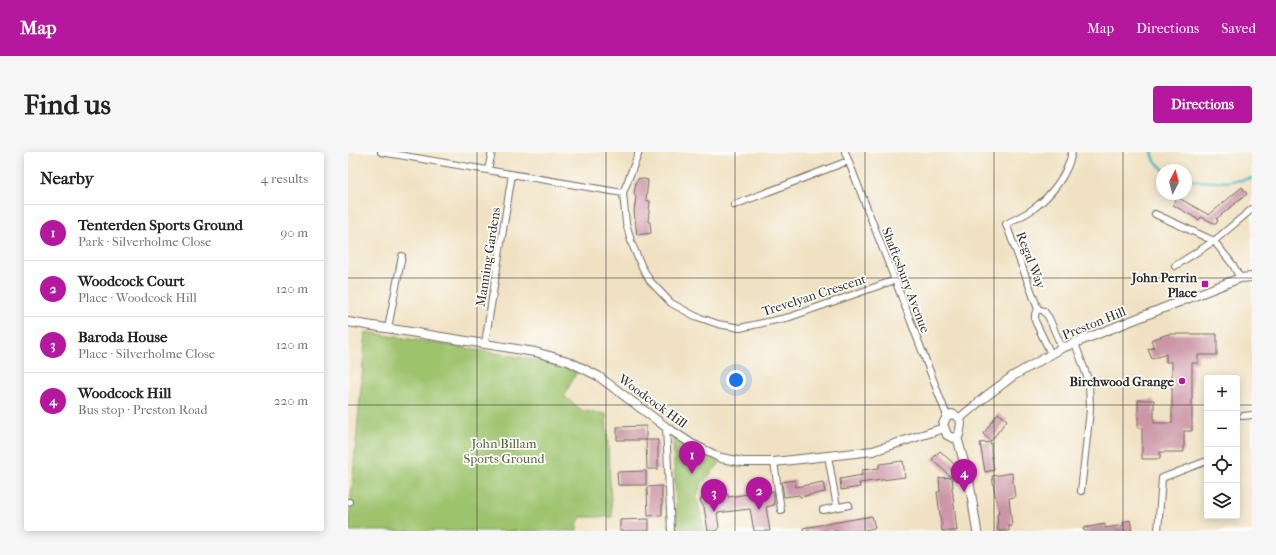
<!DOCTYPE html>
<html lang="en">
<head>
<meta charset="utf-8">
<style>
  :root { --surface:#fff; --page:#f6f6f6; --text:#222; --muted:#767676; --line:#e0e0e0; --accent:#b5179e }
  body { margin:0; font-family:"IM FELL French Canon",serif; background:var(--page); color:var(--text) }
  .controls { position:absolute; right:12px; bottom:12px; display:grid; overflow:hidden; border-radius:4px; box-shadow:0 2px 10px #0003 }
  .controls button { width:36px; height:36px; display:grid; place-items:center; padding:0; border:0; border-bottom:1px solid var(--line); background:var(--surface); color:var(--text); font:20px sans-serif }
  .compass { position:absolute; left:808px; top:12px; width:36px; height:36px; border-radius:50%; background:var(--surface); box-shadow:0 2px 10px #0003; rotate:7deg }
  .you { position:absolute; left:388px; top:228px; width:14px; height:14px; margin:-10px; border:3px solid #fff; border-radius:50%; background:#1a73e8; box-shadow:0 0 0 6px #1a73e833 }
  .badge { display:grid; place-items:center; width:26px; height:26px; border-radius:50%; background:var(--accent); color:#fff; font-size:13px; font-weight:700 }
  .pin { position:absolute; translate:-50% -33px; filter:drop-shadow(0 1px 2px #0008) }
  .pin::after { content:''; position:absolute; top:21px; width:14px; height:12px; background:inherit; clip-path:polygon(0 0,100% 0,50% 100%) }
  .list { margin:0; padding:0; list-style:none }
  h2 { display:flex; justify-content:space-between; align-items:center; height:52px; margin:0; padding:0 16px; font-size:17px }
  h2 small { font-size:13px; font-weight:400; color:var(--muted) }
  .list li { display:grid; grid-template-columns:26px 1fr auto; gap:12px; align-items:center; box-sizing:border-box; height:56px; padding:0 16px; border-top:1px solid var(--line) }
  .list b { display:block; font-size:15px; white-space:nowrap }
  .list p { margin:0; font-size:13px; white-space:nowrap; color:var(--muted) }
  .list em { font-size:13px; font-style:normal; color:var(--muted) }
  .icon { flex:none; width:22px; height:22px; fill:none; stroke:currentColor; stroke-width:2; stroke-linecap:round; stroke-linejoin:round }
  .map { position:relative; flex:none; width:904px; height:379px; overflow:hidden; border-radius:4px }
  header { display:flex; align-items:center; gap:24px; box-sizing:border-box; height:56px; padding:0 20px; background:var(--accent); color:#fff }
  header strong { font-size:19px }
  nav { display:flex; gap:22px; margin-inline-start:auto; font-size:14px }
  .intro { display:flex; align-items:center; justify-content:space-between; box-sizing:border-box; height:96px; padding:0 24px }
  h1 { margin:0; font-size:28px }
  .button { padding:10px 18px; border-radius:4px; background:var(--accent); color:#fff; font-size:14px; font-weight:700 }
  main { display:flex; gap:24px; padding:0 24px }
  aside { flex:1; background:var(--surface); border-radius:4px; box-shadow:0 2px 10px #0003 }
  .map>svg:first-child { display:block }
  .green { fill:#9dc36d; stroke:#64774c }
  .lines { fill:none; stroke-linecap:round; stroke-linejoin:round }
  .stream { stroke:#48b5c2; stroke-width:2.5 }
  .building { fill:#cc96a7 }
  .minor-casing { stroke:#706b60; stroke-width:8 }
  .tertiary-casing { stroke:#706b60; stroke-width:10 }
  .minor { stroke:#fff; stroke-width:6 }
  .tertiary { stroke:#fff; stroke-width:8 }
  .grid { fill:none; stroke:#2b2b2b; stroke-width:1; stroke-opacity:0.55 }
  .poi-dot { fill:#b5179e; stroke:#fdfcf7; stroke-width:1.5 }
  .labels { text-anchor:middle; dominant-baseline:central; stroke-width:3.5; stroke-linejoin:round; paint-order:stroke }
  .street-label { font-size:13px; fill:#2b2b2b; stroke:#fdfcf7 }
  .poi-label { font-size:13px; font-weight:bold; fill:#2b2b2b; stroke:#fdfcf7; text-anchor:end }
  .park-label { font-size:13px; fill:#536042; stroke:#fdfcf7 }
</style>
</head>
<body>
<header>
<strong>Map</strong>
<nav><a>Map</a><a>Directions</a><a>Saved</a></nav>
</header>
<div class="intro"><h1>Find us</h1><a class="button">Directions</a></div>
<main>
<aside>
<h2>Nearby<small>4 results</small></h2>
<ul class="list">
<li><span class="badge">1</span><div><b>Tenterden Sports Ground</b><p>Park · Silverholme Close</p></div><em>90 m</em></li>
<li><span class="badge">2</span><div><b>Woodcock Court</b><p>Place · Woodcock Hill</p></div><em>120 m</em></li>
<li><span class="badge">3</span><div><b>Baroda House</b><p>Place · Silverholme Close</p></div><em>120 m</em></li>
<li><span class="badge">4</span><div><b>Woodcock Hill</b><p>Bus stop · Preston Road</p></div><em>220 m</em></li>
</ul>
</aside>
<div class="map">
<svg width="904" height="379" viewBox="0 0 904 379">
  <rect width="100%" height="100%" fill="#fdfcf7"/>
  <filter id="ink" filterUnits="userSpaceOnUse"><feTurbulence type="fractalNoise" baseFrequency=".025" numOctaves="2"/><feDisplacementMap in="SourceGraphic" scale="8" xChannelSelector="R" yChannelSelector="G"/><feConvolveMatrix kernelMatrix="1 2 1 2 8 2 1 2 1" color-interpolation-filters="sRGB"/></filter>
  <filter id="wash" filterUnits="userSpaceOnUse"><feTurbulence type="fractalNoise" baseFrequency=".012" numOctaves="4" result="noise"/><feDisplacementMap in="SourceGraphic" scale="16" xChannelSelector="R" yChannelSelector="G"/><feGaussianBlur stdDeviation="0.9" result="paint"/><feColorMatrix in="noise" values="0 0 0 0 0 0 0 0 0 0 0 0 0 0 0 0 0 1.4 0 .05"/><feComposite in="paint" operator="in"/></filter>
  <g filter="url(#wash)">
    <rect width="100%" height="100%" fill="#f0e1c2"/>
    <!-- green -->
    <path class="green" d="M 18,180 L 189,208 L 229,219 L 216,244 L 235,259 L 258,262 L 264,365 L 233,365 L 229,372 L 229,379 L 0,379 Z
      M 325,285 L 372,311 L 352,334 L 349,345 L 356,379 L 329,379 Z"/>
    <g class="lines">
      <!-- stream -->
      <path class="stream" d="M 804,0 L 807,9 L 816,18
        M 838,27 C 861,32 881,31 904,26"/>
    </g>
    <g id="blocks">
      <!-- building -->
      <path class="building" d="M 291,26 L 300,28 L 298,48 L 302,49 L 300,70 L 302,70 L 303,81 L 289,83 L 286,59 L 288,45 L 286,42 L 288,30 Z
        M 894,35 L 899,42 L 868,67 L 870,68 L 868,72 L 853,65 L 851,68 L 825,53 L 829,45 L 861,63 Z
        M 820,182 L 869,182 L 869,203 L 850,203 L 850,211 L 844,211 L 844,279 L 836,279 L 836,300 L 812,300 L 812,307 L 794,307 L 794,276 L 790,276 L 790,248 L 806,248 L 806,271 L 824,271 L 824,210 L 818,210 L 818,202 L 804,207 L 800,197 L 806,196 L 803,188 Z
        M 650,261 L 659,268 L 643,289 L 635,282 Z
        M 298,274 L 298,288 L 269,288 L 269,275 Z
        M 298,288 L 310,288 L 310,317 L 299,317 Z
        M 643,290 L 643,300 L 646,318 L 637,320 L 632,291 Z
        M 592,299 L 607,313 L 603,317 L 605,335 L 604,335 L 609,379 L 594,379 L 589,340 L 592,340 L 591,326 L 603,325 L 584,307 Z
        M 555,309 L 557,325 L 511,331 L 512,335 L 493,338 L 492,327 L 514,323 L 514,318 L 531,316 L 531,312 Z
        M 298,319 L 298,333 L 270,333 L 269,320 Z
        M 664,321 L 667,345 L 661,346 L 664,374 L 661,374 L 661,379 L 650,379 L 649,362 L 651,362 L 649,348 L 648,348 L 644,324 Z
        M 447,328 L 448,335 L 475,330 L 477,340 L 452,345 L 451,343 L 436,345 L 434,330 Z
        M 314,334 L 314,363 L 300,364 L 299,335 Z
        M 407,337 L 407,339 L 413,338 L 414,340 L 426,339 L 426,353 L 418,355 L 422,379 L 406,379 L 402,357 L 369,361 L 371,375 L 368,379 L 360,379 L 356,355 L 352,349 L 354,345 L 357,344 L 360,345 L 380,342 L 380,345 L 400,342 L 400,338 Z
        M 524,364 L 527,376 L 512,379 L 455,379 L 455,376 Z
        M 301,367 L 301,379 L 272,379 L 272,368 Z
        M 782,368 L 784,379 L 736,379 L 735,376 L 757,372 L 757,376 L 776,373 L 775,370 Z"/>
    </g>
  </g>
  <g filter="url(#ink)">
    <use href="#blocks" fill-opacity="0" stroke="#706b60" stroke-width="1"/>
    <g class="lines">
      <!-- minor casing -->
      <g class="minor-casing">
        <path id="minor" d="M 33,0 L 275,41
          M 291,0 L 275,41 L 278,71 L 284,92 L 293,113 L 302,129 L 323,151 L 347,164 L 370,172 L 392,176 L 442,165 L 547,128
          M 497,0 L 547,128 L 599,264
          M 140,18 L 144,0
          M 386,53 L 500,9
          M 807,62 L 866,89 L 885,113 L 892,126
          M 827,114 L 866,89 L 904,57
          M 690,157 L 658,72 C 667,67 677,63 685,57 C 703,44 720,22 724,0
          M 40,176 L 54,104
          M 137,191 L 164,22
          M 727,191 L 741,230 L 742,258 L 733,339
          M 703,202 L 687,169 L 687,162 L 690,157 L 696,159 L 701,166 L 714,196
          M 895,264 L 904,263
          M 318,275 L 323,379
          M 480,304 L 489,355
          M 426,310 L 433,358
          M 0,350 L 1,350
          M 475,358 L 501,353
          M 810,379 L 814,326 L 856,310 L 859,310"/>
      </g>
      <!-- tertiary casing -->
      <g class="tertiary-casing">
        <path id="tertiary" d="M 0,170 L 187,200 L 220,209 L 250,224 L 318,275 L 344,292 L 373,306 L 395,310 L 426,310 L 525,299 L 596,276
          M 604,262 L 612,266 L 613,272 L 611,283 L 605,286 L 599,283 L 595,272 L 599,264 Z
          M 612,266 L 637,245 L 665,224 L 714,196 L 892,126 L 904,125
          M 609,285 L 621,328 L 629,379"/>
      </g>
      <!-- minor -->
      <use href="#minor" class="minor"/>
      <!-- tertiary -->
      <use href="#tertiary" class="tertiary"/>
    </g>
  </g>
  <!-- grid -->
  <path class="grid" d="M 129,0 L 129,379M 258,0 L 258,379M 387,0 L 387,379M 517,0 L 517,379M 646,0 L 646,379M 775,0 L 775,379M 0,126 L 904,126M 0,253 L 859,253M 889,253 L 904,253"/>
  <!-- markers -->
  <g class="poi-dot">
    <rect x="853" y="128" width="8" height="8" rx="2"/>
    <circle cx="834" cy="229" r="4"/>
  </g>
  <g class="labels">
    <!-- street labels -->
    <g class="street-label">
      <text transform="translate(140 105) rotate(-81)">Manning Gardens</text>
      <text transform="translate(683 108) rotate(69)">Regal Way</text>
      <text transform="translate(558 128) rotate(69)">Shaftesbury Avenue</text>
      <text transform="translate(466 143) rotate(-18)">Trevelyan Crescent</text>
      <text transform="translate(746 171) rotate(-22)">Preston Hill</text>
      <text transform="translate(305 249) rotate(36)">Woodcock Hill</text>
    </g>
    <!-- poi labels -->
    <g class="poi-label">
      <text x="849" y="125">John Perrin<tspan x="849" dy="15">Place</tspan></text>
      <text x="826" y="229">Birchwood Grange</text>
    </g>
    <!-- park labels -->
    <g class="park-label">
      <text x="156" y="291">John Billam<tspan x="156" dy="15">Sports Ground</tspan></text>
    </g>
  </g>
</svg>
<div class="controls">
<button>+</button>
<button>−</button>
<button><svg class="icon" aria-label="locate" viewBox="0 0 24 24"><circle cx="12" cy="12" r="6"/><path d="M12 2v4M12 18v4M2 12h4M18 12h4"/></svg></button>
<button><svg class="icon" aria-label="layers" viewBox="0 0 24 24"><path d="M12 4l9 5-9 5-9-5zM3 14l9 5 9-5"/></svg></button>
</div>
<svg class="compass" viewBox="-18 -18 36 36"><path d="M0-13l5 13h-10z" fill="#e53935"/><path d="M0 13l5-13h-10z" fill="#767676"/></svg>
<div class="you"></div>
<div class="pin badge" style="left:344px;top:322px">1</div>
<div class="pin badge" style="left:411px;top:358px">2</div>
<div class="pin badge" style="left:366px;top:360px">3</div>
<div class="pin badge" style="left:616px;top:340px">4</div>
</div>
</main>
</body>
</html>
